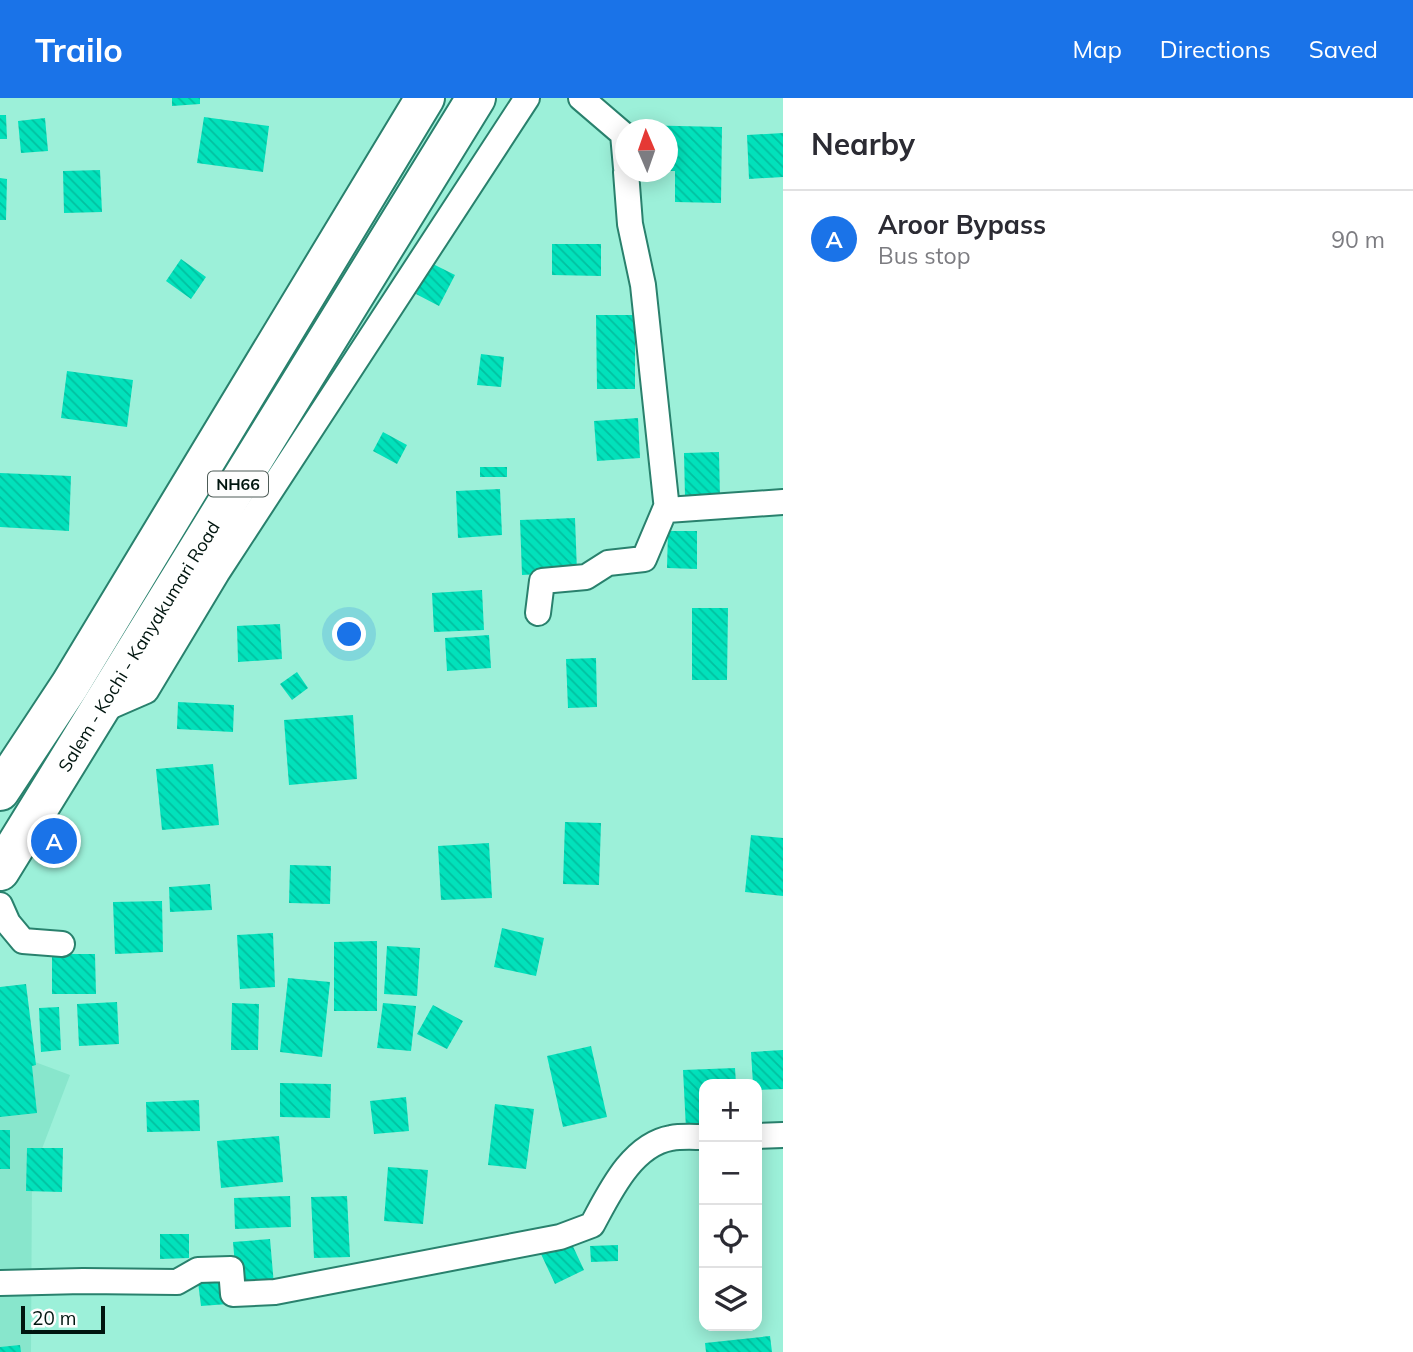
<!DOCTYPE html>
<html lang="en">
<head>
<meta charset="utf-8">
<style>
  :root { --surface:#fff; --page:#f2f2f3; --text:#2b2b33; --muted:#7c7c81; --line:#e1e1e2; --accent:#1a73e8 }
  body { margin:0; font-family:Mulish,sans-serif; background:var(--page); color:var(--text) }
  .controls { position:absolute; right:21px; bottom:21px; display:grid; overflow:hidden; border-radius:14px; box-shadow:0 4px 18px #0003 }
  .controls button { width:63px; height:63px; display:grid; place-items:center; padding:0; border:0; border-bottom:2px solid var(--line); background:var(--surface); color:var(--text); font:35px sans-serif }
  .compass { position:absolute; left:615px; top:21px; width:63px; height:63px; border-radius:50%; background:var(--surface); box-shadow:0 4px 18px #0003; rotate:358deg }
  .scale { position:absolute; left:21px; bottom:18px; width:84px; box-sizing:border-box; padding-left:7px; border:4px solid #00150f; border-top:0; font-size:19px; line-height:24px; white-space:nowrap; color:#00150f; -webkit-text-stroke:5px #fdfdfd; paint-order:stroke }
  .you { position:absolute; left:350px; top:537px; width:24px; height:24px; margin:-18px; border:5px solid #fff; border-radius:50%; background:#1a73e8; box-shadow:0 0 0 10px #1a73e833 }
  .badge { display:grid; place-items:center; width:46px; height:46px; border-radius:50%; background:var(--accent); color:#fff; font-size:23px; font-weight:700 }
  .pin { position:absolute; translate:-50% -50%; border:4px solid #fff; box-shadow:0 2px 7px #0006 }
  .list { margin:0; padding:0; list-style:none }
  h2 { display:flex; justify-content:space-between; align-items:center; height:91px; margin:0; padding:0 28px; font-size:30px }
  h2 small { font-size:23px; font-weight:400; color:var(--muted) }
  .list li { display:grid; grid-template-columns:46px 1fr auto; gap:21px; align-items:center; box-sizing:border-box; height:98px; padding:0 28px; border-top:2px solid var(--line) }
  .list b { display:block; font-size:26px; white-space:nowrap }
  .list p { margin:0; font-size:23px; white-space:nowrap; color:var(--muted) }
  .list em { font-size:23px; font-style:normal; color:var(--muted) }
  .icon { flex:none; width:38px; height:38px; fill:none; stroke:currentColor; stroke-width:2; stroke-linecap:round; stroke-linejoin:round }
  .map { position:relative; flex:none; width:783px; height:1254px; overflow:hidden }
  header { display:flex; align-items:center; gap:42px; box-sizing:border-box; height:98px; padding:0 35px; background:var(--accent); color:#fff }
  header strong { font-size:33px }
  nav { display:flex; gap:38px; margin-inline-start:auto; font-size:24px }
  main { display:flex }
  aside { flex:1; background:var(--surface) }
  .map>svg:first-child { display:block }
  .built { fill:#88e6cc }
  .building { fill:url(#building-back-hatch) }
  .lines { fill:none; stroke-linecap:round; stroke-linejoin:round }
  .street-casing { stroke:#29816d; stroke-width:28 }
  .highway-casing { stroke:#29816d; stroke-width:42 }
  .street { stroke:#fff; stroke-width:24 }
  .highway { stroke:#fff; stroke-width:38 }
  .labels { text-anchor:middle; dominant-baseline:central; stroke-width:5; stroke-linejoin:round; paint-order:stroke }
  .shield { fill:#fdfdfd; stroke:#4c5b56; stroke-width:2 }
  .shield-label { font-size:16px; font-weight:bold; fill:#00150f }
  .street-label { font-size:18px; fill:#00150f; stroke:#fdfdfd }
</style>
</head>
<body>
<header>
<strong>Trailo</strong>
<nav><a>Map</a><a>Directions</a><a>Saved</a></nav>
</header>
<main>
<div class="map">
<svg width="783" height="1254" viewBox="0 0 783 1254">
  <defs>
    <pattern id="building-back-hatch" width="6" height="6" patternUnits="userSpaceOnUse" patternTransform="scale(1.75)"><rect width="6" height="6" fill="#02e1bb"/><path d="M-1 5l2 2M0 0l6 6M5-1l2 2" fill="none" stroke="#02c0a0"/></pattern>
  </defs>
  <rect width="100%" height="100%" fill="#9cf0d9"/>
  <!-- built -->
  <path class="built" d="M 0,951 L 70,977 L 32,1077 L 31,1254 L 0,1254 Z"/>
  <!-- building -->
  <path class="building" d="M 172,0 L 200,0 L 200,6 L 172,8 Z
    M 0,17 L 6,17 L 7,41 L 0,41 Z
    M 204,19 L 269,28 L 263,74 L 197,65 Z
    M 45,20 L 48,53 L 21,55 L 18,23 Z
    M 636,27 L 722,29 L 721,105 L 675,104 L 675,73 L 668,73 L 668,32 L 636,32 Z
    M 783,35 L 783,79 L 749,81 L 747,37 Z
    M 100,72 L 102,114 L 64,115 L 63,73 Z
    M 0,80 L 7,81 L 6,122 L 0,122 Z
    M 552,146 L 601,146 L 601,178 L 552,177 Z
    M 181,161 L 206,179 L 191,201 L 166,183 Z
    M 431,165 L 455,177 L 439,208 L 416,196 Z
    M 596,217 L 635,217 L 635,291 L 597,291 Z
    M 481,256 L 504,259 L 501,289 L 477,287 Z
    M 67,273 L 133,282 L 127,329 L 61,320 Z
    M 638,320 L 640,360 L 597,363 L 594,323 Z
    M 383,334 L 407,347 L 397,366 L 373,353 Z
    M 719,354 L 720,399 L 685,399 L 684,355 Z
    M 480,369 L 507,369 L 507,379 L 480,379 Z
    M 0,375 L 71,378 L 69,433 L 0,429 Z
    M 500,391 L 502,437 L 458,440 L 456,393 Z
    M 575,420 L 577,474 L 522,477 L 520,422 Z
    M 668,433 L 697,433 L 697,471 L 667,470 Z
    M 482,492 L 484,532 L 434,534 L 432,495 Z
    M 692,510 L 728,510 L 727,582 L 692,582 Z
    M 280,526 L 282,561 L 238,564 L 237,528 Z
    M 489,537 L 491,570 L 447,573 L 445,540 Z
    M 596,560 L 597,609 L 568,610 L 566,561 Z
    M 297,574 L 308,590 L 292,602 L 280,586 Z
    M 178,604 L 234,607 L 233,634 L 177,631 Z
    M 353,617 L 357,681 L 289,687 L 284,622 Z
    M 213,666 L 219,727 L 162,732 L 156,671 Z
    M 565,724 L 601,725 L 599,787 L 563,786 Z
    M 751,737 L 783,740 L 783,798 L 745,794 Z
    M 489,745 L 492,800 L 441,802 L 438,748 Z
    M 290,767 L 331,768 L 330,806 L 289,805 Z
    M 210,786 L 212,812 L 170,814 L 169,789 Z
    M 162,803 L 163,854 L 115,856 L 113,804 Z
    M 502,830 L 544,840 L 536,878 L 494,869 Z
    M 273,835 L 275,889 L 240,891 L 237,837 Z
    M 377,843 L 377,913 L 334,913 L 334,844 Z
    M 387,848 L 420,850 L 417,898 L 384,896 Z
    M 52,856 L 95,856 L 96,896 L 52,896 Z
    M 288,880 L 330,884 L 322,959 L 280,954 Z
    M 26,886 L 36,967 L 32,968 L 37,1015 L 0,1019 L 0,889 Z
    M 117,904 L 119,946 L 79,948 L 77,906 Z
    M 232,905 L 259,906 L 258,952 L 231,952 Z
    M 383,905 L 416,908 L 411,953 L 377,950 Z
    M 433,907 L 463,923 L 447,951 L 417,936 Z
    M 59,909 L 61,952 L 41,954 L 39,910 Z
    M 591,948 L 607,1019 L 563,1029 L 547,958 Z
    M 783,952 L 783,991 L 757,992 L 757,986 L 753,986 L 751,954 Z
    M 735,970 L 736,986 L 704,986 L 704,1030 L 686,1031 L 683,972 Z
    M 280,985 L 331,986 L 330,1020 L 280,1019 Z
    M 406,999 L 409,1033 L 374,1036 L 370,1003 Z
    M 199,1002 L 200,1033 L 147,1034 L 146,1004 Z
    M 495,1006 L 534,1011 L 526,1071 L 488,1067 Z
    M 0,1032 L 10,1032 L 10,1071 L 0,1071 Z
    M 279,1038 L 283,1084 L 221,1090 L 217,1043 Z
    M 27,1050 L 63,1050 L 62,1094 L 26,1093 Z
    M 388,1069 L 428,1072 L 423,1126 L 384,1123 Z
    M 290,1098 L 291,1129 L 235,1131 L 234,1100 Z
    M 347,1098 L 350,1159 L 314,1160 L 311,1099 Z
    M 160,1136 L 189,1136 L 189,1160 L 160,1161 Z
    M 270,1141 L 274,1187 L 237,1190 L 233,1144 Z
    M 570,1142 L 584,1172 L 555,1186 L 541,1156 Z
    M 618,1147 L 618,1163 L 591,1164 L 590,1148 Z
    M 225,1174 L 228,1206 L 201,1208 L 197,1176 Z
    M 770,1238 L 772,1254 L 706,1254 L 705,1245 Z
    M 20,1247 L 21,1254 L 0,1254 L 0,1249 Z"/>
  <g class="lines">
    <!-- street casing -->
    <g class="street-casing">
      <path id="street" d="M 581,0 L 623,36 L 626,70
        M 626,74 L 630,126 L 643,187 L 667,412 L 783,404
        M 538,515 L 542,483 L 586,479 L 608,465 L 644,461 L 666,409
        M 100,613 L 146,593 L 217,475 L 527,0
        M 0,807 L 8,825 L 23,843 L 62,846
        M 757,1038 L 783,1037
        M 0,1185 L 83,1183 L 177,1184 L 198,1172 L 231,1171 L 233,1196 L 275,1194 L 560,1139 L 592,1127 C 609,1096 631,1047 671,1040 C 681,1038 694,1039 704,1039"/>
    </g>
    <!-- highway casing -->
    <g class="highway-casing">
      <g id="highway">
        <path d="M 0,693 L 70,587 L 425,0"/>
        <path id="s1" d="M 0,773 L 476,0"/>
      </g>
    </g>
    <!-- street -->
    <use href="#street" class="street"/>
    <!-- highway -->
    <use href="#highway" class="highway"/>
  </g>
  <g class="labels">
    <!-- shield labels -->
    <rect class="shield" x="208" y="373.5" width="60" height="25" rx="5"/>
    <g class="shield-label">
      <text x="238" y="386">NH66</text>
    </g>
    <!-- street labels -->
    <g class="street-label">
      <text stroke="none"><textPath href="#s1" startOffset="264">Salem - Kochi - Kanyakumari Road</textPath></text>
    </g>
  </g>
</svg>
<div class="controls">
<button>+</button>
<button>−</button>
<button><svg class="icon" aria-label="locate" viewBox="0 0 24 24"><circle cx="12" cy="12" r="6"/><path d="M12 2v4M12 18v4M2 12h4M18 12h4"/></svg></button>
<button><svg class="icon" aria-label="layers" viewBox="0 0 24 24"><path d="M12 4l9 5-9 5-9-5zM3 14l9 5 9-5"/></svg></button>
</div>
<svg class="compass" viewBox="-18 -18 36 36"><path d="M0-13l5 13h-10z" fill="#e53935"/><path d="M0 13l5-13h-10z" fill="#7c7c81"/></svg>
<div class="scale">20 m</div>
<div class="you"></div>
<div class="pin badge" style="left:54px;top:743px">A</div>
</div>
<aside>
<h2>Nearby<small></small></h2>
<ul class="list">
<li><span class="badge">A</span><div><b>Aroor Bypass</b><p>Bus stop</p></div><em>90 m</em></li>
</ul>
</aside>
</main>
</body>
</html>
